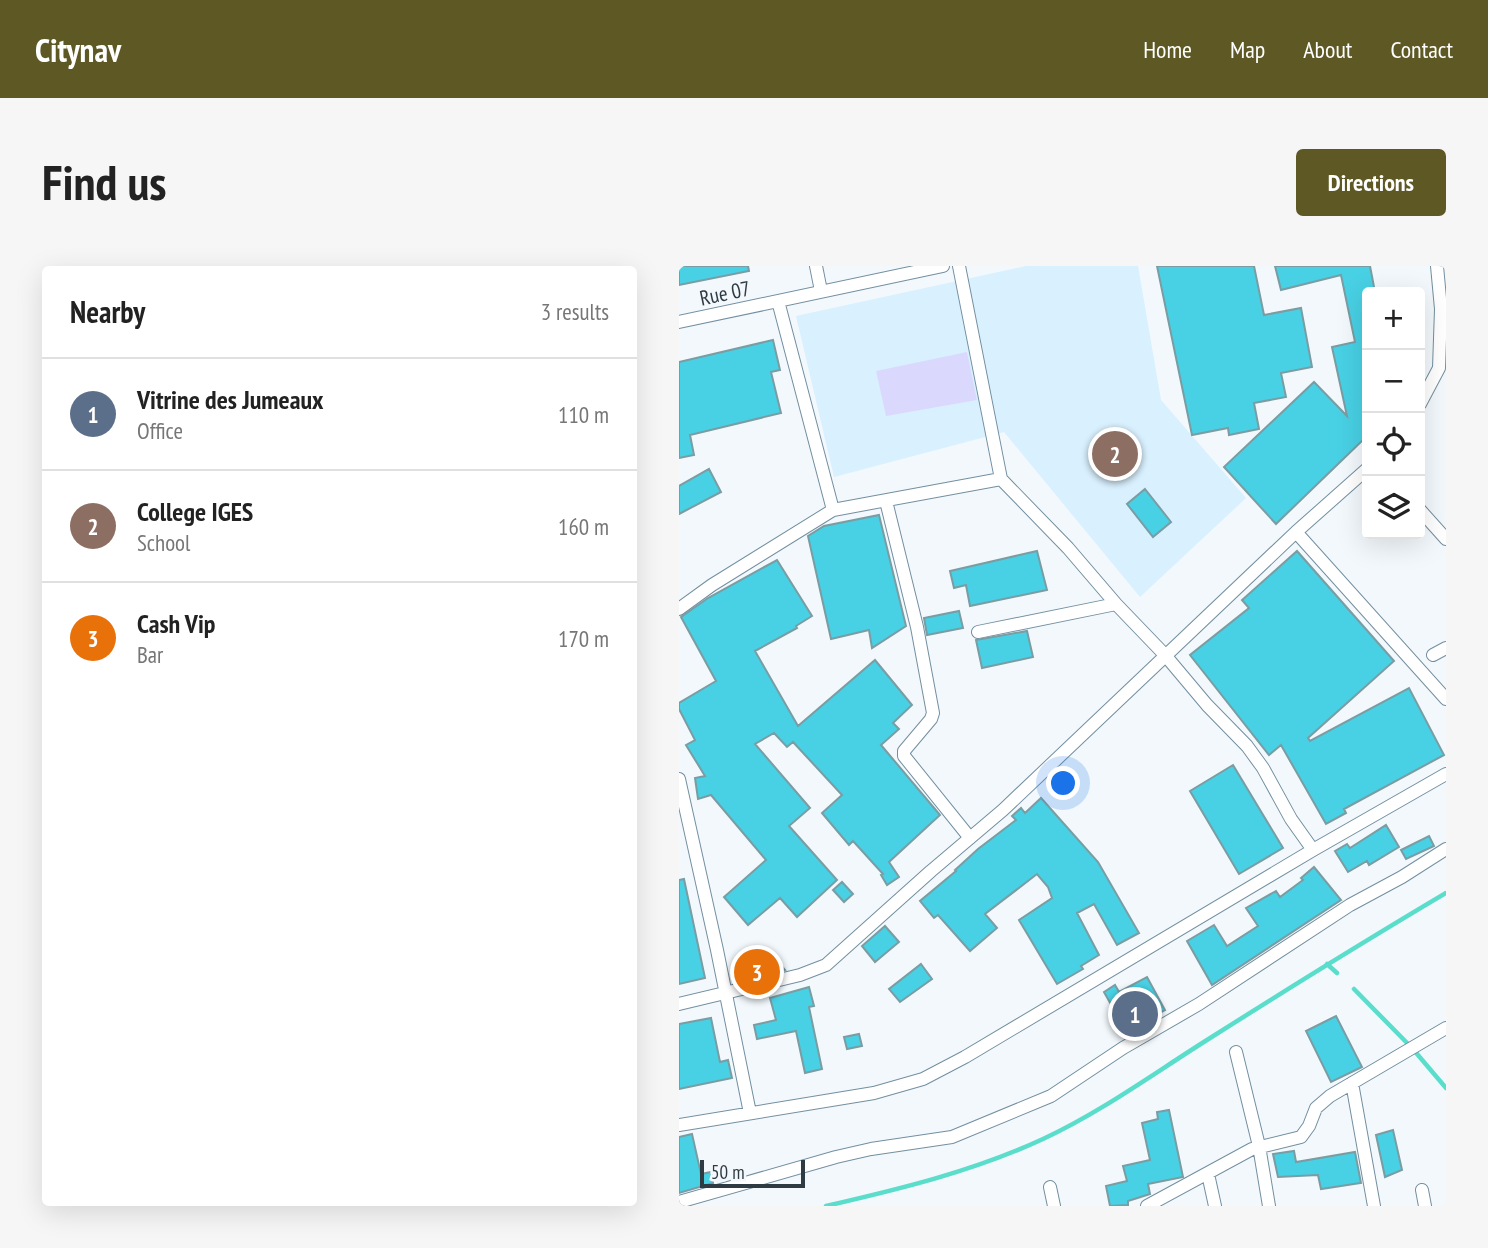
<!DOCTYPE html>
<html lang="en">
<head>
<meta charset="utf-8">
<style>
  :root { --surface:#fff; --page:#f6f6f6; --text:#222; --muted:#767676; --line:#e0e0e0; --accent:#5e5825 }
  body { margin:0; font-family:"PT Sans Narrow",sans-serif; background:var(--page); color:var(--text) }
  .controls { position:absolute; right:21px; top:21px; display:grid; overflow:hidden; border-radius:7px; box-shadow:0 7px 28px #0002 }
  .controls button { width:63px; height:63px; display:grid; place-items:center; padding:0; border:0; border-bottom:2px solid var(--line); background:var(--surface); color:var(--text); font:35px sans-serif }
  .scale { position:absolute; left:21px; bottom:18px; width:105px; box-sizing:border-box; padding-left:7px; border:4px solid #2f3b42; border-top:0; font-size:19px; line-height:24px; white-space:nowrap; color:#2f3b42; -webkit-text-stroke:5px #f2f8fc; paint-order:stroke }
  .you { position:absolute; left:385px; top:518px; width:24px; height:24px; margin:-18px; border:5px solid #fff; border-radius:50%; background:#1a73e8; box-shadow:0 0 0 10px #1a73e833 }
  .badge { display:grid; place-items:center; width:46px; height:46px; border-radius:50%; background:var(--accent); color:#fff; font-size:23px; font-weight:700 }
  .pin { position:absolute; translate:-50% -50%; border:4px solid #fff; box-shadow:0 2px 7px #0006 }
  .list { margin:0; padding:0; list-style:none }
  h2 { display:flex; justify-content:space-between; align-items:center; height:91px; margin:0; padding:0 28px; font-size:30px }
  h2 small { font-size:23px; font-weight:400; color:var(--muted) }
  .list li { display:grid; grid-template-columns:46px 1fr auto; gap:21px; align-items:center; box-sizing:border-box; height:112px; padding:0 28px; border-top:2px solid var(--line) }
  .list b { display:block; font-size:26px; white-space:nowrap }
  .list p { margin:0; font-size:23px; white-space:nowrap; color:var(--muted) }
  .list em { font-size:23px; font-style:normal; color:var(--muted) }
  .icon { flex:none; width:38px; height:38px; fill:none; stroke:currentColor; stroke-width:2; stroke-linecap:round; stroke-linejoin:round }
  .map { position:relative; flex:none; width:767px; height:940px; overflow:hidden; border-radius:7px }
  header { display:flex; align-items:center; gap:42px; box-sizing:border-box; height:98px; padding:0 35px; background:var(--accent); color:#fff }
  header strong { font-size:33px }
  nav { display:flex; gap:38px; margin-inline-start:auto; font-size:24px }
  .intro { display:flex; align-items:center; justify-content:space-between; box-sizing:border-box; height:168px; padding:0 42px }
  h1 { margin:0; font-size:49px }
  .button { padding:18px 32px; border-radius:7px; background:var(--accent); color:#fff; font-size:24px; font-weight:700 }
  main { display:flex; gap:42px; padding:0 42px }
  aside { flex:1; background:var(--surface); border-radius:7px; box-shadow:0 7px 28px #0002 }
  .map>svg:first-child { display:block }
  .built { fill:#d9f0fe }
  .green { fill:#dbd8fe }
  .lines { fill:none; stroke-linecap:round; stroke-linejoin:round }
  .stream { stroke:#5bddcb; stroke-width:4.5 }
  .building { fill:#48d0e4; stroke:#799da3; stroke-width:2 }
  .street-casing { stroke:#738fa0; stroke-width:14 }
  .street { stroke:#fff; stroke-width:12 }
  .labels { text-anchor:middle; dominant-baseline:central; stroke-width:5; stroke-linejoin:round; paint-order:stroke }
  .street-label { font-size:21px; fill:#2f3b42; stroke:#f2f8fc }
</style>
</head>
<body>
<header>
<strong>Citynav</strong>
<nav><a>Home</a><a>Map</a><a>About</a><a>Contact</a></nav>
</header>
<div class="intro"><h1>Find us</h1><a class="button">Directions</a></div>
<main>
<aside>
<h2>Nearby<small>3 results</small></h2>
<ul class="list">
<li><span class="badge" style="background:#5c6f8a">1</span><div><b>Vitrine des Jumeaux</b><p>Office</p></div><em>110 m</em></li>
<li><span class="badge" style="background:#8d6e63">2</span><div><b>College IGES</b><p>School</p></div><em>160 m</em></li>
<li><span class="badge" style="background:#e8710a">3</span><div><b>Cash Vip</b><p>Bar</p></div><em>170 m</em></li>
</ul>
</aside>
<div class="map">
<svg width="767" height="940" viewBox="0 0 767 940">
  <rect width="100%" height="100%" fill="#f2f8fc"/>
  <!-- built -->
  <path class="built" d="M 347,0 L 459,0 L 482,134 L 567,232 L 461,331 L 325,166 L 155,211 L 117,50 Z"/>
  <!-- green -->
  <path class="green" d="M 288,86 L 298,134 L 207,150 L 197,105 Z"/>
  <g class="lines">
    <!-- stream -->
    <path class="stream" d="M 648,698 L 658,707
      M 675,723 L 733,782 L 767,822
      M 147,940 C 221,923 295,905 364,873 C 422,846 474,808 528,774 C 607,724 686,675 767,627"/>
  </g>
  <!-- building -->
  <path class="building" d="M 0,0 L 69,0 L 70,5 L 0,19 Z
    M 478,0 L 575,0 L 585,49 L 622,42 L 633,101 L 602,107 L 607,131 L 575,137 L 580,163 L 550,169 L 549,162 L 513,169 Z
    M 596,0 L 691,0 L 696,26 L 688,26 L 688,170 L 597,258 L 545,201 L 635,116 L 668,150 L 653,81 L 676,76 L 662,9 L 602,24 Z
    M 94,74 L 101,104 L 92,106 L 102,147 L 11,169 L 15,189 L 0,192 L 0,96 Z
    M 30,203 L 42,226 L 0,248 L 0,220 Z
    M 466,223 L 492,256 L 474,271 L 448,238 Z
    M 200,249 L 227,360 L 193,382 L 190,364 L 152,373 L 129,270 L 145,260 Z
    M 358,285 L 368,324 L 291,340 L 287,319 L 275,322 L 271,305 Z
    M 618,285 L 715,395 L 629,472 L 631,475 L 730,422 L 765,489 L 665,543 L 667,547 L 647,558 L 602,479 L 590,489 L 511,389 L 570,342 L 563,334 Z
    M 98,294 L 133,350 L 117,360 L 118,362 L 76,385 L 119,460 L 196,394 L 233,439 L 214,457 L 220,463 L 202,479 L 261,549 L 210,596 L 220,611 L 208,619 L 202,609 L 204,608 L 174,575 L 170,579 L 143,547 L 163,529 L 114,476 L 108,481 L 95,467 L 76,478 L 131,542 L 110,560 L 158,614 L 118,651 L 101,632 L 69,659 L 45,631 L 87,594 L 32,529 L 19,533 L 16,512 L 26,510 L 7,479 L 16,474 L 0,443 L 0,437 L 37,415 L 2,351 L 29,332 Z
    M 280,345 L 284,362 L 248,369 L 245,352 Z
    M 348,365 L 354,391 L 303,402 L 297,374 Z
    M 554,499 L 604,582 L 560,608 L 511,525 Z
    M 362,532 L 419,596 L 460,667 L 438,679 L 415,638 L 398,647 L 420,689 L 402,700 L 404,703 L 378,718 L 340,654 L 373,632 L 369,621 L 358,608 L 306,648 L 318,662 L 291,685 L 259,649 L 255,652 L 241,635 L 277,605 L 276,604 L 299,583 L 337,554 L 333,550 L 342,542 L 346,547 Z
    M 707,559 L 720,581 L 690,599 L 688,595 L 669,606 L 656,585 L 668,578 L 671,582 Z
    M 750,570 L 755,580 L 727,593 L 722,584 Z
    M 635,601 L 662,634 L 533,719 L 508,675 L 535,659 L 548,680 L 579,660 L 567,642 L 597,625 L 601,631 L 624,614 L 622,612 Z
    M 5,613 L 26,712 L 0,718 L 0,614 Z
    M 163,616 L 174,628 L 165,636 L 154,624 Z
    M 206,660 L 220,676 L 196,696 L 183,680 Z
    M 68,689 L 82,701 L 96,692 L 106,704 L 63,714 L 66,712 L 58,700 Z
    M 242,698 L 253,713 L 221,736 L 210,723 Z
    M 468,711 L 486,744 L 447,765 L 425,726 L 436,719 L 440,726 Z
    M 130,721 L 135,740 L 130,741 L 143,803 L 126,807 L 117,765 L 78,773 L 75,759 L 97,754 L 91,732 Z
    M 657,750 L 683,801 L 652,816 L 627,765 Z
    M 32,752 L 41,796 L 49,794 L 53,812 L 0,823 L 0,758 Z
    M 180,768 L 183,780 L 168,783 L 165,771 Z
    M 490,844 L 504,911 L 469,918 L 471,928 L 449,935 L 449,939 L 431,940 L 427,920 L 448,915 L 444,900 L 471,894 L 463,857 L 479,853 L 478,846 Z
    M 714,864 L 723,904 L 706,911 L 697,869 Z
    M 13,868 L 22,908 L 32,906 L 34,917 L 0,927 L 0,871 Z
    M 615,885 L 617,896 L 676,886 L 682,917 L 642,923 L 639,909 L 599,911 L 594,888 Z"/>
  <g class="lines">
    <!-- street casing -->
    <g class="street-casing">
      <path id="street" d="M 137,0 L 142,25
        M 280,0 L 322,213 L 389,282 L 437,338 L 486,389 L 528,439 L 568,480 L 584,502 L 612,553 L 634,584
        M 99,35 L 154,244
        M 0,56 L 264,0
        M 741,138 L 760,102 L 762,43 L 758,0
        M 207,235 L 238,361 L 254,447 L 252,453 L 225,485 L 225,490 L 291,572
        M 741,244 L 767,273
        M 617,266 L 767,433
        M 0,343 L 33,319 L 154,244 L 322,213
        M 299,366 L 437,338
        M 754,389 L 767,382
        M 0,513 L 38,684 L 71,847
        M 0,738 L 121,709 L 147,699 L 252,605 L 324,544 L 617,266 L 688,203
        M 557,786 L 580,880 L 590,940
        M 673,817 L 695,940
        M 0,859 L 195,827 L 244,813 L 286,791 L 634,584 L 767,508
        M 529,908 L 536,940
        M 371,921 L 375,940
        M 743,924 L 746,940
        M 0,936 L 157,891 L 192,883 L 273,871 L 372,830 L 444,782 L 520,738 L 671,639 L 723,611 L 767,583
        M 468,940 L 573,883 L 622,871 L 630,860 L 637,842 L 651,830 L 767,762"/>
    </g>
    <!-- street -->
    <use href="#street" class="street"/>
  </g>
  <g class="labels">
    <!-- street labels -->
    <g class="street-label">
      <text transform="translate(46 27) rotate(-12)">Rue 07</text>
    </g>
  </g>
</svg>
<div class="controls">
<button>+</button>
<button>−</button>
<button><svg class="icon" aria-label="locate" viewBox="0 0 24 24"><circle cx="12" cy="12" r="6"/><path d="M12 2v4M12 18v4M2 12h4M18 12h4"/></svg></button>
<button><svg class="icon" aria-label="layers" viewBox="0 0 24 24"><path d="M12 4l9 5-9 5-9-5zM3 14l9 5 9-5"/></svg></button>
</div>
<div class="scale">50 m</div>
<div class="you"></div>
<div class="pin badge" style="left:456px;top:748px;background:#5c6f8a">1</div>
<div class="pin badge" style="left:436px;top:188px;background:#8d6e63">2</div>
<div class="pin badge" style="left:78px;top:706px;background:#e8710a">3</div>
</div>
</main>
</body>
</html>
